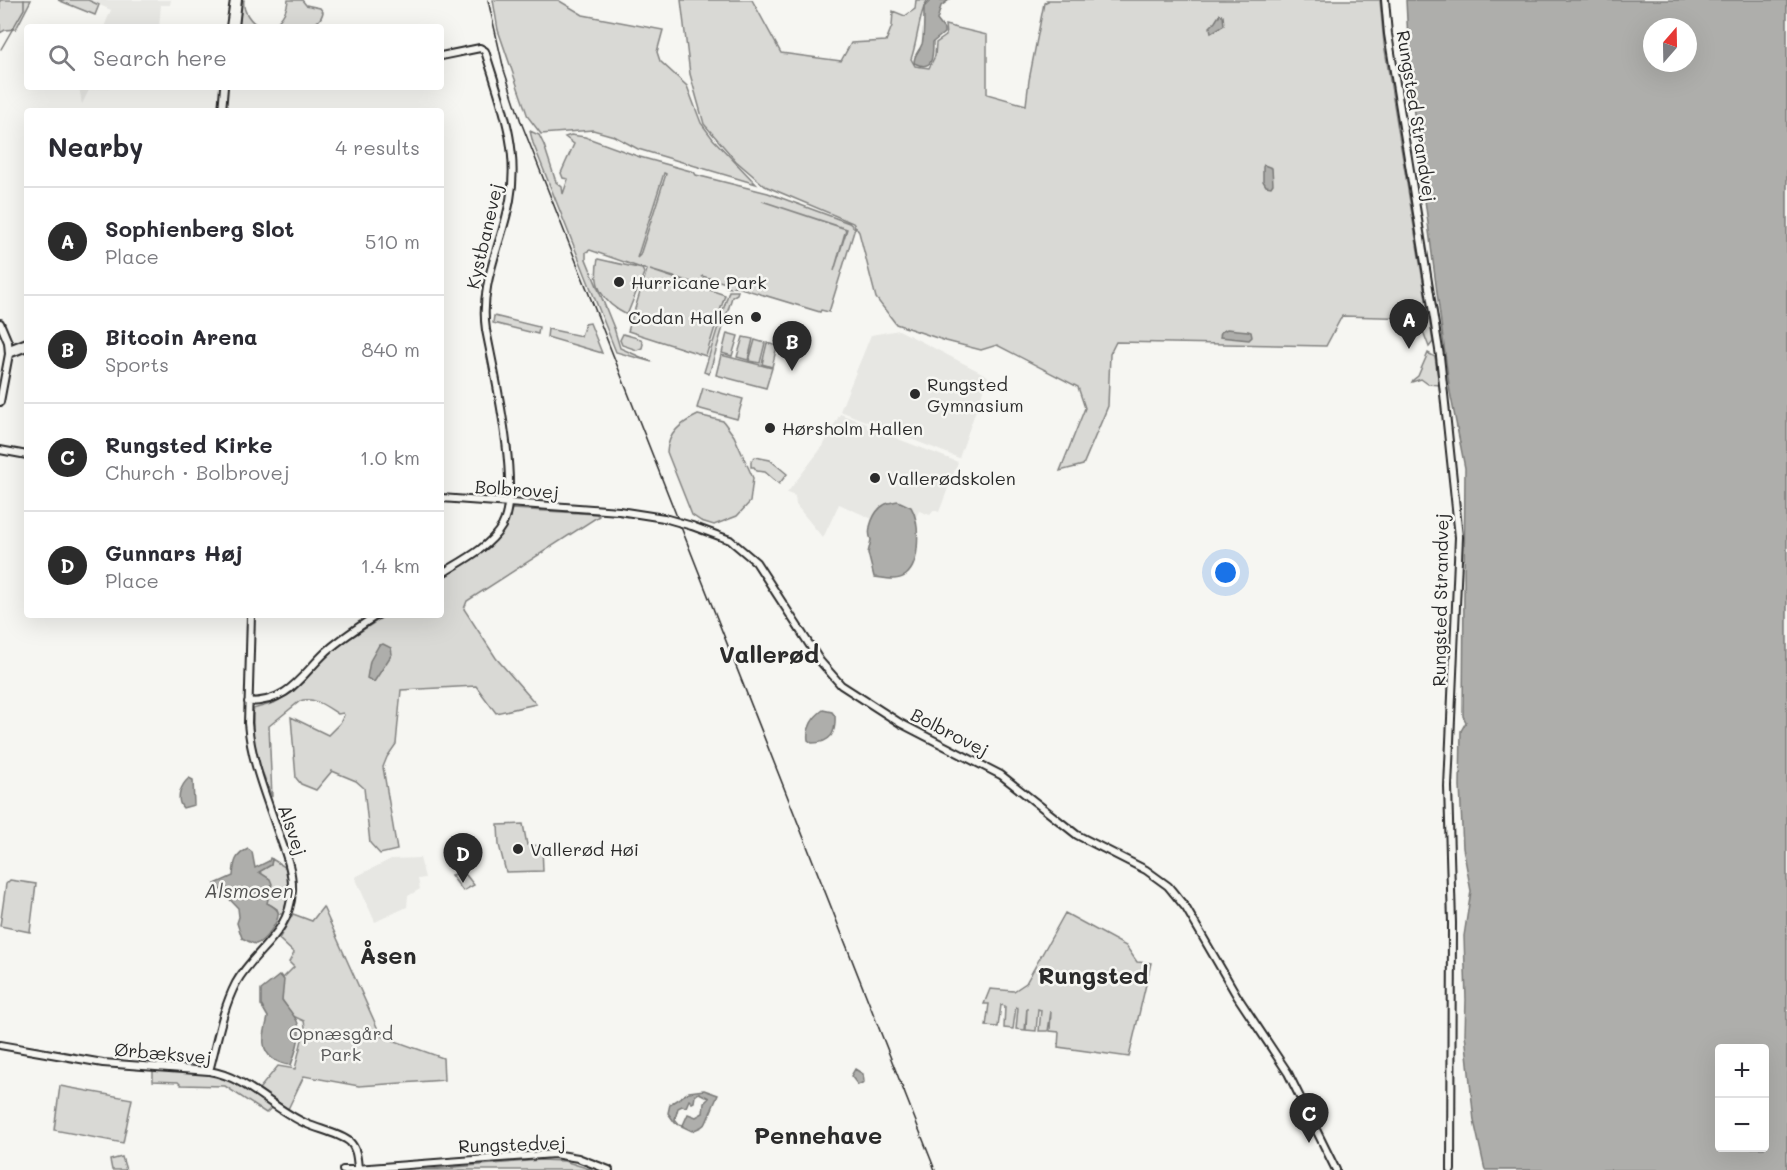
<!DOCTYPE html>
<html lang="en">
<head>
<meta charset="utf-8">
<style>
  :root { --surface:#fff; --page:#f2f2f3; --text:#2b2b33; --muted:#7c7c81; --line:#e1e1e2; --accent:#2b2b2b }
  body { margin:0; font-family:Mali,sans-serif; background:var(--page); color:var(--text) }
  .controls { position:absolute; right:18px; bottom:18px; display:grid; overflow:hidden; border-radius:6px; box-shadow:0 6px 24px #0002 }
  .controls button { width:54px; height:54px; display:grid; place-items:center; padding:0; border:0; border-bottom:2px solid var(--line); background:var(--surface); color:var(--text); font:30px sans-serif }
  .compass { position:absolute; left:1643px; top:18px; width:54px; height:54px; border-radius:50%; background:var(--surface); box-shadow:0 6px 24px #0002; rotate:20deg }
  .you { position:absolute; left:1226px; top:573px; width:21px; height:21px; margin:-15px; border:4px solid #fff; border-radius:50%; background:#1a73e8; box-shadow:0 0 0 9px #1a73e833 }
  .badge { display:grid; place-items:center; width:39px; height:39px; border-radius:50%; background:var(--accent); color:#fff; font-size:20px; font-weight:700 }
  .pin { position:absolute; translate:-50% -50px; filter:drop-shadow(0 2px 3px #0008) }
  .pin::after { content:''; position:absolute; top:32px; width:21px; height:18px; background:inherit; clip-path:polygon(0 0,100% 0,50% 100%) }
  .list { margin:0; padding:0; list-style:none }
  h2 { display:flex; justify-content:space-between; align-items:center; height:78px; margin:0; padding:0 24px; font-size:26px }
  h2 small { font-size:20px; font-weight:400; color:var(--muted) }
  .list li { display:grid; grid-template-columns:39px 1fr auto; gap:18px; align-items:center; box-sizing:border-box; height:108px; padding:0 24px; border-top:2px solid var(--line) }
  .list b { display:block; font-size:22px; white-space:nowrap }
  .list p { margin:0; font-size:20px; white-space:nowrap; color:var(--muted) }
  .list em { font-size:20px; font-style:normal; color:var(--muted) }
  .icon { flex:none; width:33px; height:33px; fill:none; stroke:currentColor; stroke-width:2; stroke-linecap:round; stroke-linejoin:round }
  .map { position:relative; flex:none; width:1787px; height:1170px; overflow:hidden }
  .search { position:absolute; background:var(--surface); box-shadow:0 6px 24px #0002; left:24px; top:24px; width:420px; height:66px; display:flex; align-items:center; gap:15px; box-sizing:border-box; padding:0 21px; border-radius:6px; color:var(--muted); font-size:22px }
  .panel { position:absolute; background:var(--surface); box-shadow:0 6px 24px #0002; left:24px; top:108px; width:420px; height:510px; border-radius:6px }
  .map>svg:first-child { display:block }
  .built { fill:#e7e7e3 }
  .green { fill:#d9d9d5; stroke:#828280; stroke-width:1.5; fill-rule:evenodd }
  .water { fill:#aeaeab; stroke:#7a7a78; stroke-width:1.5; fill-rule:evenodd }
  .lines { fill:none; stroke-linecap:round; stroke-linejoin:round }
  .stream { stroke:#7a7a78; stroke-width:1.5 }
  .secondary-casing { stroke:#2b2b2b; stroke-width:10 }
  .secondary { stroke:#f6f6f2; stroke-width:6 }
  .rail { stroke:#2b2b2b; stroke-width:1.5 }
  .secondary-bridge-casing { stroke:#2b2b2b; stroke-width:10; stroke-linecap:butt }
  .secondary-bridge { stroke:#f6f6f2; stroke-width:6 }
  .poi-dot { fill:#2b2b2b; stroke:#f6f6f2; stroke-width:2 }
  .labels { text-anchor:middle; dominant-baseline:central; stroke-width:5; stroke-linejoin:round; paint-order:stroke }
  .street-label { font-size:18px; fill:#2b2b2b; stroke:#f6f6f2 }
  .poi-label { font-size:18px; fill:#2b2b2b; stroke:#f6f6f2; text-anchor:start }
  .park-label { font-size:18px; fill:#565656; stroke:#f6f6f2 }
  .water-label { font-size:20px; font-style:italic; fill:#525251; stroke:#f6f6f2 }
  .district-label { font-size:24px; font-weight:bold; fill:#2b2b2b; stroke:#f6f6f2 }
</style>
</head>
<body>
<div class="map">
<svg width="1787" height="1170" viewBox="0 0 1787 1170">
  <rect width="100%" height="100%" fill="#f6f6f2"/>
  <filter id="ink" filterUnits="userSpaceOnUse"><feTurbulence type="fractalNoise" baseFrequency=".0167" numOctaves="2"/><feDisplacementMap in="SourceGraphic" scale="12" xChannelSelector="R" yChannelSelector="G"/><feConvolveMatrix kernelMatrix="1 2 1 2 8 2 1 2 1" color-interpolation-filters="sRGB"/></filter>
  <g filter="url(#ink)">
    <!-- built -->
    <path class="built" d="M 88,0 L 171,0 L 170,5 L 161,5 L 159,27 L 104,27 L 111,10 Z
      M 79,87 L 111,87 L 89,90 L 82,104 Z
      M 899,330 L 988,376 L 959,458 L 840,411 L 871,335 Z
      M 840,414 L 867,424 L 867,427 L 958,462 L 939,512 L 934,510 L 930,515 L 919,511 L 916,517 L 879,522 L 839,504 L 823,538 L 796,505 L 795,496 L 787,493 L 823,446 Z
      M 420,858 L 425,878 L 418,879 L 420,889 L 408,896 L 407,907 L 375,922 L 355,877 L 391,859 Z"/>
    <!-- green -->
    <path class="green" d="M 0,0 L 31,0 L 16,29 L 5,30 L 0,33 Z
      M 58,0 L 88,0 L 99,5 L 95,15 Z
      M 242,0 L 244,0 C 242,11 251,22 260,27 L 239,27 Z
      M 288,0 L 302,0 L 306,5 L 320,8 L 323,12 C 319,33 286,27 270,27 C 280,22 287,12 288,0 Z
      M 493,0 L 558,0 L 583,15 L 663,30 L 657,52 L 660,61 L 687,86 L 701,123 L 713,139 L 756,184 L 638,149 L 614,136 L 593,130 L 541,134 L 528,117 L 498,30 Z
      M 681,0 L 752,0 L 781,53 L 841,61 L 851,43 L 886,41 L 892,26 L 893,11 L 905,16 L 915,9 L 916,0 L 928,0 C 920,8 917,44 911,59 L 915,66 L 929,68 L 935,56 L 936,43 L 946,36 L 945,25 L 987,35 L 987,94 L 1026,105 L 1029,80 L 1044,3 L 1048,1 L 1047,0 L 1380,0 L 1384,44 L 1433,342 L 1429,347 L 1418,318 L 1342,316 L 1326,346 L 1116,342 L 1110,354 L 1108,406 L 1083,465 L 1060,471 L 1085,408 L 1078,387 L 997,345 L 981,350 L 946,341 L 896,324 L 876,298 L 859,232 L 853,223 L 765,186 L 736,161 L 704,124 L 690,74 Z
      M 530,131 L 539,135 L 544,145 L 556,182 L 562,187 L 563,194 L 568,179 L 563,178 L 561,173 L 574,144 L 565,137 L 571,135 L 585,137 L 640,157 L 694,172 L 696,175 L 768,193 L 849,223 L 855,228 L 829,312 L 821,310 L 820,312 L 734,286 L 731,288 L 726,287 L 726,283 L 702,276 L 706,280 L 701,285 L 650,270 L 725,295 L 706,356 L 628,331 L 647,270 L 590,250 L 586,252 L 586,259 L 614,328 L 620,348 L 652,362 L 616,352 L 533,143 ZM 664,173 L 666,174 L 640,255 L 637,258 ZM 762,201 L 847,229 L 834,271 L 846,229 Z
      M 598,259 L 642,269 L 644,273 L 627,315 C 603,303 592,286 598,259 Z
      M 729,291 L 738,291 L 737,294 L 732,297 L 709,374 L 704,372 Z
      M 494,316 L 539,327 L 538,334 L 493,323 Z
      M 590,323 L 602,353 L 547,337 L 548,329 L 581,336 L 585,324 Z
      M 727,333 L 738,336 L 732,356 L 722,353 Z
      M 623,334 L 641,339 L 643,344 L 642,348 L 637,350 L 622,345 L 620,340 Z
      M 743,337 L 753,339 L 748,360 L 737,357 Z
      M 755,340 L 765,343 L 760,363 L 749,361 Z
      M 767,343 L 777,346 L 772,367 L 762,364 Z
      M 1428,353 L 1435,357 L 1439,385 L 1428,384 L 1421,379 L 1412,382 L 1413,380 L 1418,376 Z
      M 721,355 L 772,368 L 766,388 L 716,375 Z
      M 703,388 L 743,399 L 737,419 L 697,408 Z
      M 698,415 L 723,421 L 734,436 L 753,478 L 750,502 L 737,516 L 714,525 L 701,521 L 692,515 L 667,452 C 668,433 681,423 698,415 Z
      M 755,457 L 770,460 L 787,474 L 779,484 L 765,472 L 757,471 L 754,467 L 751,467 L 751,461 Z
      M 512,509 L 596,514 L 599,516 L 467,601 L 464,609 L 496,658 L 536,704 L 496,713 L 476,686 L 401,690 L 396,744 L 387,757 L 383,767 L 397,850 L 380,854 L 370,843 L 364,788 L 356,781 L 332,771 L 316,790 L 301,784 L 296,778 L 291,717 L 328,735 L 340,723 L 344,715 L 343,713 L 338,714 C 327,707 314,696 300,701 L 269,726 L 272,797 L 260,766 L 253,738 L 253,709 L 274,703 L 293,692 L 320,663 L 341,644 L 386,615 L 441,615 L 441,579 C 473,557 498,548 512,509 Z
      M 523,824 L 527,845 L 542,846 L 543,871 L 506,872 L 499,845 L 498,825 Z
      M 272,859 L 288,869 L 289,892 L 283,914 L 278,914 L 277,909 L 267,903 L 258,872 L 271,865 Z
      M 460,873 L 466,875 L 474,885 L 463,891 L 451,875 Z
      M 10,880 L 36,884 L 30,932 L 0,926 L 6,884 Z
      M 323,907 L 381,1036 L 443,1058 L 444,1080 L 359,1086 L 304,1076 L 288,1109 L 259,1089 L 278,1066 L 295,1069 L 305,1027 L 304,1021 L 293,1016 L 282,1000 L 283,978 L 294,967 L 289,962 L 294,953 L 279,939 L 293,914 L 312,921 Z
      M 1065,913 L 1126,946 L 1137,962 L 1151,963 L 1129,1057 L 1058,1047 L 1059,1032 L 1050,1031 L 1051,1011 L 1048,1031 L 1039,1031 L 1041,1010 L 1038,1009 L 1036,1031 L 1026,1030 L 1027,1008 L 1025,1030 L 1016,1029 L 1018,1008 L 1016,1007 L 1013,1029 L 1004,1028 L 1005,1006 L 1001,1005 L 998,1027 L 986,1026 L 989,1004 L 984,1004 L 990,989 L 1014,991 L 1026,983 Z
      M 153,1070 C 175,1071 203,1069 224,1077 C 241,1084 256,1097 271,1108 L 266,1113 L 225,1086 L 181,1085 L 178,1082 L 153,1081 Z
      M 60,1086 L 132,1099 L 123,1143 L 54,1130 Z
      M 122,1157 L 126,1170 L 112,1170 L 110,1160 Z
      M 540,1160 L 564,1161 L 593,1170 L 420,1170 Z"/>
    <!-- water -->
    <path class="water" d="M 931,0 L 949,0 L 941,6 L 937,20 L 944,29 L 944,33 L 933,42 C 933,57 933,72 914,63 C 914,54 919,52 922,44 C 924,38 924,15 924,7 Z
      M 1406,0 L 1787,0 L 1787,1170 L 1485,1170 L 1474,1121 L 1465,1034 L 1466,1000 L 1464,936 L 1471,891 L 1463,848 L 1460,786 L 1461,731 L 1466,722 L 1463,716 L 1465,468 L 1450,392 L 1416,131 L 1410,80 ZM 1652,27 L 1688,27 L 1688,63 L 1652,63 ZM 1720,1048 L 1764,1048 L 1764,1148 L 1720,1148 Z
      M 1220,14 L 1223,16 L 1224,25 L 1211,33 L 1210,27 L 1215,22 Z
      M 1264,165 L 1272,168 L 1273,184 L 1271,187 L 1266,186 L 1263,181 L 1263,167 Z
      M 1227,329 L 1248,331 L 1251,332 L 1252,337 L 1249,340 L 1220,337 L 1221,332 Z
      M 898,501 L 911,507 C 920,522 921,563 906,575 C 897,582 884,578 874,577 L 868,553 L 871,540 C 866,529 874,511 884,505 C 887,503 893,502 898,501 Z
      M 383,644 L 391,648 L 392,654 L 374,682 L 367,678 L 370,661 L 379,645 Z
      M 823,710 L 832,712 L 835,716 C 836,733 831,743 812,743 L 808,740 C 806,728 813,717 823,710 Z
      M 189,778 L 193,780 L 194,805 L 183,808 C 175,799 181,785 189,778 Z
      M 248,849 L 252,852 L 255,868 L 269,861 L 270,858 L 272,859 L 271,865 L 259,872 L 270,879 L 272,884 L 267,903 C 271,905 277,908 278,912 C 280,921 264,942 256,944 C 252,944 246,940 242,938 L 237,923 L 239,917 L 238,908 L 215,884 L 233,876 C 234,862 235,855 248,849 Z
      M 280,975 L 284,980 L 282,1000 C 287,1007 293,1014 297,1021 C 303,1032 295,1054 291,1065 C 284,1065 279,1063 273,1059 C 258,1048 265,1032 268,1017 L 261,1005 L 261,990 Z
      M 855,1069 L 863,1074 L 864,1082 L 858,1085 L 851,1076 Z
      M 704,1090 L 718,1095 L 706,1123 L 701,1127 L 692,1131 L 675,1123 L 668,1113 L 670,1104 L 689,1092 ZM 699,1093 L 709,1098 L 704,1103 L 703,1113 L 696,1117 L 688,1114 L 683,1125 L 679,1124 L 675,1119 L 678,1108 L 682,1106 L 686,1107 L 689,1100 L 692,1103 L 694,1102 L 695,1096 Z"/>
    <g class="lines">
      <!-- stream -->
      <path class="stream" d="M 1,49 L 24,9 L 24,0"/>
      <!-- secondary casing -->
      <g class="secondary-casing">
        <path id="secondary" d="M 1385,0 L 1388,34 L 1440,356 L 1459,537 L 1448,787 L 1452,923 L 1451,1170
          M 230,27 L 234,0
          M 235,27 L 238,0
          M 441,56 L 480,48 L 485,51 C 500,100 520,148 510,200 C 502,244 479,283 486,330 C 494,372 522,490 502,526 C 489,548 462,561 441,574
          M 222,111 L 224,87
          M 0,323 L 8,342 L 9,354 L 0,402
          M 9,349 L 27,342
          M 9,354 L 27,347
          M 0,450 L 27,455
          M 441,498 L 619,511 L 664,518
          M 692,526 L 730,540 L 756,562 L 820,661 L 841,685 L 900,723 L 1001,775 L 1077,835 L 1146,870 L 1168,886 L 1186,908 L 1237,996 L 1288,1073 L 1336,1170
          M 248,702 C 290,702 300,676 327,651 C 343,637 360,626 377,615
          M 0,1045 L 103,1063 L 209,1071 C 247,1077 272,1109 307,1124 C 318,1129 341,1134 350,1142 C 357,1149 357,1159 358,1168
          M 209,1071 C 217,1042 222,1010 236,983 C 255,949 290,934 292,891 C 293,869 284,849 277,829 C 265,794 251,760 248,723 L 251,615
          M 343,1170 L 554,1154 L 578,1158 L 609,1170"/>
      </g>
      <!-- secondary -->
      <use href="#secondary" class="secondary"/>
      <!-- rail -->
      <path class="rail" d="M 488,0 L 504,70 L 521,122 L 935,1170"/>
      <!-- secondary-bridge casing -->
      <g class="secondary-bridge-casing">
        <path id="secondary-bridge" d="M 664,518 L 692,526"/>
      </g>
      <!-- secondary-bridge -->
      <use href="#secondary-bridge" class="secondary-bridge"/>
    </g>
  </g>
  <!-- markers -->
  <g class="poi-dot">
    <circle cx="619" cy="282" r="6"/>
    <circle cx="756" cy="317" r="6"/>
    <circle cx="915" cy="394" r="6"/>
    <circle cx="770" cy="428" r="6"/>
    <circle cx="875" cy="478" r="6"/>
    <circle cx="518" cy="849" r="6"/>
  </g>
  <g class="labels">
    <!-- street labels -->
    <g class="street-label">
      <text transform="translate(1417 116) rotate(81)">Rungsted Strandvej</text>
      <text transform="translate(484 236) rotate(-77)">Kystbanevej</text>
      <text transform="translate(517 489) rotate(4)">Bolbrovej</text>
      <text transform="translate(1440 600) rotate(-89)">Rungsted Strandvej</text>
      <text transform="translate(950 732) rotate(27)">Bolbrovej</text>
      <text transform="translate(293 830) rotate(71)">Alsvej</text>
      <text transform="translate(163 1053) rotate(5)">Ørbæksvej</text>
      <text transform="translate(512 1144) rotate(-2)">Rungstedvej</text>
    </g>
    <!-- poi labels -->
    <g class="poi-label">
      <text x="631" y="282">Hurricane Park</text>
      <text x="744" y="317" text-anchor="end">Codan Hallen</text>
      <text x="927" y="384">Rungsted<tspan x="927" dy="21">Gymnasium</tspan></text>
      <text x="782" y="428">Hørsholm Hallen</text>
      <text x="887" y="478">Vallerødskolen</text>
      <text x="530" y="849">Vallerød Høi</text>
    </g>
    <!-- park labels -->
    <g class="park-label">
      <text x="341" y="1033">Opnæsgård<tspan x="341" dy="21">Park</tspan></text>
    </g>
    <!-- water labels -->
    <g class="water-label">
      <text x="249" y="890">Alsmosen</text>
    </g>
    <!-- district labels -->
    <g class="district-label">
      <text x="769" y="653">Vallerød</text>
      <text x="388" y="954">Åsen</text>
      <text x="1093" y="974">Rungsted</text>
      <text x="818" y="1134">Pennehave</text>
    </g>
  </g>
</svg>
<div class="controls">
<button>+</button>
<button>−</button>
</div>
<svg class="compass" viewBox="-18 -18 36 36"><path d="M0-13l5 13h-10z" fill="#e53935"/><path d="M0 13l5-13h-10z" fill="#7c7c81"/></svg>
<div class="you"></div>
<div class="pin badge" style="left:1409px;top:349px">A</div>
<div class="pin badge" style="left:792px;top:371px">B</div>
<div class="pin badge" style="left:1309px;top:1143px">C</div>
<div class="pin badge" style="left:463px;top:883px">D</div>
<div class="search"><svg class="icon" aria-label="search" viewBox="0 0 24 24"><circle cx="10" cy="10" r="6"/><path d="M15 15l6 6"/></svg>Search here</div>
<section class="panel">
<h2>Nearby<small>4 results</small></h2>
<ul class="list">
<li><span class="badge">A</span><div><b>Sophienberg Slot</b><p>Place</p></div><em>510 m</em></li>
<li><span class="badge">B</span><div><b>Bitcoin Arena</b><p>Sports</p></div><em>840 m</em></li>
<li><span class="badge">C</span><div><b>Rungsted Kirke</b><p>Church · Bolbrovej</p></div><em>1.0 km</em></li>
<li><span class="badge">D</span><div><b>Gunnars Høj</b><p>Place</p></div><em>1.4 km</em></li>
</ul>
</section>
</div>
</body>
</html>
